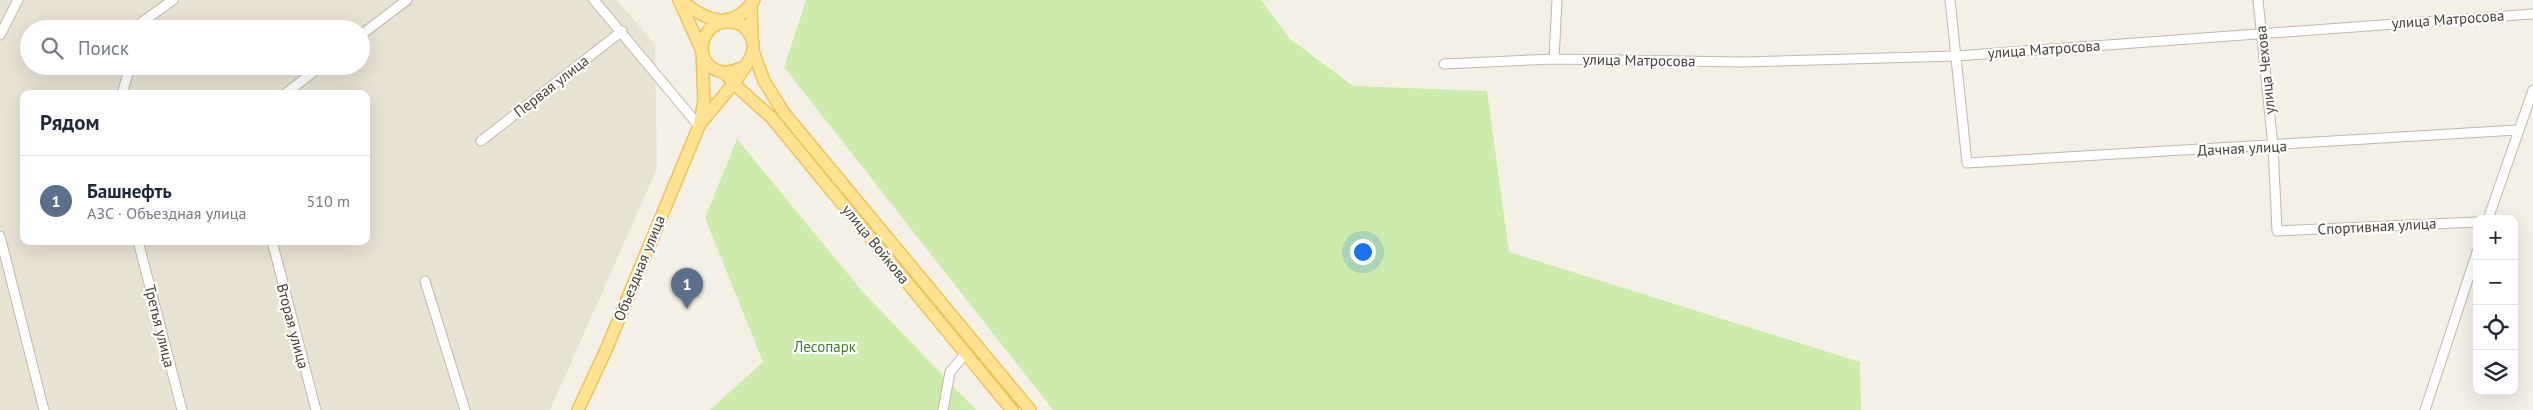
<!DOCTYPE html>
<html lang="ru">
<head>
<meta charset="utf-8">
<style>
  :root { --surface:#fff; --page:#f2f2f3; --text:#1f2937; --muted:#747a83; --line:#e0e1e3; --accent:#d93025 }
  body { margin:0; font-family:"PT Sans",sans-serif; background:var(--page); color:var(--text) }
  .controls { position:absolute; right:15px; bottom:15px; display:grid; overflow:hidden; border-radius:10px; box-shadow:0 5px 20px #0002 }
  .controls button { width:45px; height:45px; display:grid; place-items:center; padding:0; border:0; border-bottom:1px solid var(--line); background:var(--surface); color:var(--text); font:25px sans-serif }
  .you { position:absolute; left:1362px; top:251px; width:18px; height:18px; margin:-12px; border:4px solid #fff; border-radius:50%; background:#1a73e8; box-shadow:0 0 0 8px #1a73e833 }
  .badge { display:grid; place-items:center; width:32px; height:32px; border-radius:50%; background:var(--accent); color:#fff; font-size:16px; font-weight:700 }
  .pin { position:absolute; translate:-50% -41px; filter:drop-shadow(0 1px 2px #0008) }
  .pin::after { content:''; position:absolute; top:26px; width:18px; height:15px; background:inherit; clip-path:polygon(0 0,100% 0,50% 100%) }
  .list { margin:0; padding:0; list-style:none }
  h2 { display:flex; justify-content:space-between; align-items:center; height:65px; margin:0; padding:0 20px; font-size:21px }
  h2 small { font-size:16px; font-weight:400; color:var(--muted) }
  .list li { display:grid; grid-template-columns:32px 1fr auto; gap:15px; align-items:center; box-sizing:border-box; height:90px; padding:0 20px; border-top:1px solid var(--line) }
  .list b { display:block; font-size:19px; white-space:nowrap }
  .list p { margin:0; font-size:16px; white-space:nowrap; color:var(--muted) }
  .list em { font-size:16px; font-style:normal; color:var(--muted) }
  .icon { flex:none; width:28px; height:28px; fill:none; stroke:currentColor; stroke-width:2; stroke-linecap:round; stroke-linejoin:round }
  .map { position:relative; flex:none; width:2533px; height:410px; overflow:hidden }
  .search { position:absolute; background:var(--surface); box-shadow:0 5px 20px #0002; left:20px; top:20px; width:350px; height:55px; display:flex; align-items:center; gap:12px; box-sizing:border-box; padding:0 18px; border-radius:28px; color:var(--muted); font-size:19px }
  .panel { position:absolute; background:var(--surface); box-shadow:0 5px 20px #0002; left:20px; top:90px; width:350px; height:155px; border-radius:10px }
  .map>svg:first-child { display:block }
  .residential { fill:#e8e2d3; fill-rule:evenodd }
  .green { fill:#cdebac }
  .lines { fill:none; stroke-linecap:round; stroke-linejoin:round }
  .minor-casing { stroke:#c0b8a8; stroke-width:11 }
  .major-casing { stroke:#ebc45d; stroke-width:14 }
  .minor { stroke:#fff; stroke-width:9 }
  .major { stroke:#ffe393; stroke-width:11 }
  .labels { text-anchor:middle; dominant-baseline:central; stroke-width:4.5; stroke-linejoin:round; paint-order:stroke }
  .street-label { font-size:15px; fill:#474035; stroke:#fff }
  .park-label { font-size:15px; fill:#437c24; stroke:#fff }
</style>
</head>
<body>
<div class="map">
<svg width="2533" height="410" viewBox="0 0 2533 410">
  <rect width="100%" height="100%" fill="#f4f0e6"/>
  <!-- residential -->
  <path class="residential" d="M 0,0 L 616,0 L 655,44 L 657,169 L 550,410 L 0,410 ZM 29,29 L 361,29 L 361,66 L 29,66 ZM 24,94 L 366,94 L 366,241 L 24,241 Z"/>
  <!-- green -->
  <path class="green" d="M 806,0 L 1261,0 L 1290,39 L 1353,86 L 1487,91 L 1509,252 L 1860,362 L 1861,410 L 1053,410 L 784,67 Z
    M 737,139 L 862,291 L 976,410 L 710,410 L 763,362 L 705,218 Z"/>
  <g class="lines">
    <!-- minor casing -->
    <g class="minor-casing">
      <path id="minor" d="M 594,0 L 699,126
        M 1950,0 L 1967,163 L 2517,130
        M 2258,0 L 2273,146 L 2277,231 L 2477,222
        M 140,29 L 142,22 L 173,0
        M 0,35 L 18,0
        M 361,35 L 407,0
        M 1554,59 L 1557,0
        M 1444,64 L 1554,59 L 1742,62 L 1956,56 L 2533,14
        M 122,94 L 130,66
        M 285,94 L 321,66
        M 481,141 L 622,31
        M 2488,219 L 2533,90
        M 0,236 L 44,410
        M 138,241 L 182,410
        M 272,241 L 316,410
        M 425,281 L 465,410
        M 943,410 L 950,372 L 966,353
        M 2425,410 L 2477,252"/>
    </g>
    <!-- major casing -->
    <g class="major-casing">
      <path id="major" d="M 682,1 C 706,21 732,32 754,0
        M 751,4 L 752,37
        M 753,51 L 764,81 L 784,113 L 1030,410
        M 725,73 L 734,84 L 771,117 L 1012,410
        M 700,124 C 711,110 753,64 753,49 C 754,38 749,32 742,25 C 702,8 686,66 723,72 C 729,73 736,70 742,68
        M 578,410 L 606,350 L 699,126 L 704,101 L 702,51 L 679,0"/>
    </g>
    <!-- minor -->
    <use href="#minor" class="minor"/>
    <!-- major -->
    <use href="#major" class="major"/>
  </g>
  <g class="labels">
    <!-- street labels -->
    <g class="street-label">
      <text transform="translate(2448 19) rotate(-4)">улица Матросова</text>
      <text transform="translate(2044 49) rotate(-4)">улица Матросова</text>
      <text transform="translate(1639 60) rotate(1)">улица Матросова</text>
      <text transform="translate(2265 70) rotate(-96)">улица Чехова</text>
      <text transform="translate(551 86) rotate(-38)">Первая улица</text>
      <text transform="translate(2242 148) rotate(-3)">Дачная улица</text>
      <text transform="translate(2377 226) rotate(-3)">Спортивная улица</text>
      <text transform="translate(876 244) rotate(51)">улица Войкова</text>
      <text transform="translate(639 268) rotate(-68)">Объездная улица</text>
      <text transform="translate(160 326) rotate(76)">Третья улица</text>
      <text transform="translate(293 326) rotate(75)">Вторая улица</text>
    </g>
    <!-- park labels -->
    <g class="park-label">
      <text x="825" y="346">Лесопарк</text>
    </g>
  </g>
</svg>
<div class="controls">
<button>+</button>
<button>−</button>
<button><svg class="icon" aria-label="locate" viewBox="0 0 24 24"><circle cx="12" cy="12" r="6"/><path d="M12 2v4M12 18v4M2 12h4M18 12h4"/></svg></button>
<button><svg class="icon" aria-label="layers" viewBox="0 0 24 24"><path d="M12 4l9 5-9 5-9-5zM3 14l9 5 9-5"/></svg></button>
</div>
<div class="you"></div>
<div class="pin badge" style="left:687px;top:309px;background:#5c6f8a">1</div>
<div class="search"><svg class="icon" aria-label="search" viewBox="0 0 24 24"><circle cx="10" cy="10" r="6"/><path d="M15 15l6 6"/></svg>Поиск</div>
<section class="panel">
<h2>Рядом<small></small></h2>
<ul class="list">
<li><span class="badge" style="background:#5c6f8a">1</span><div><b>Башнефть</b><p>АЗС · Объездная улица</p></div><em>510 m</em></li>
</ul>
</section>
</div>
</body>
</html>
